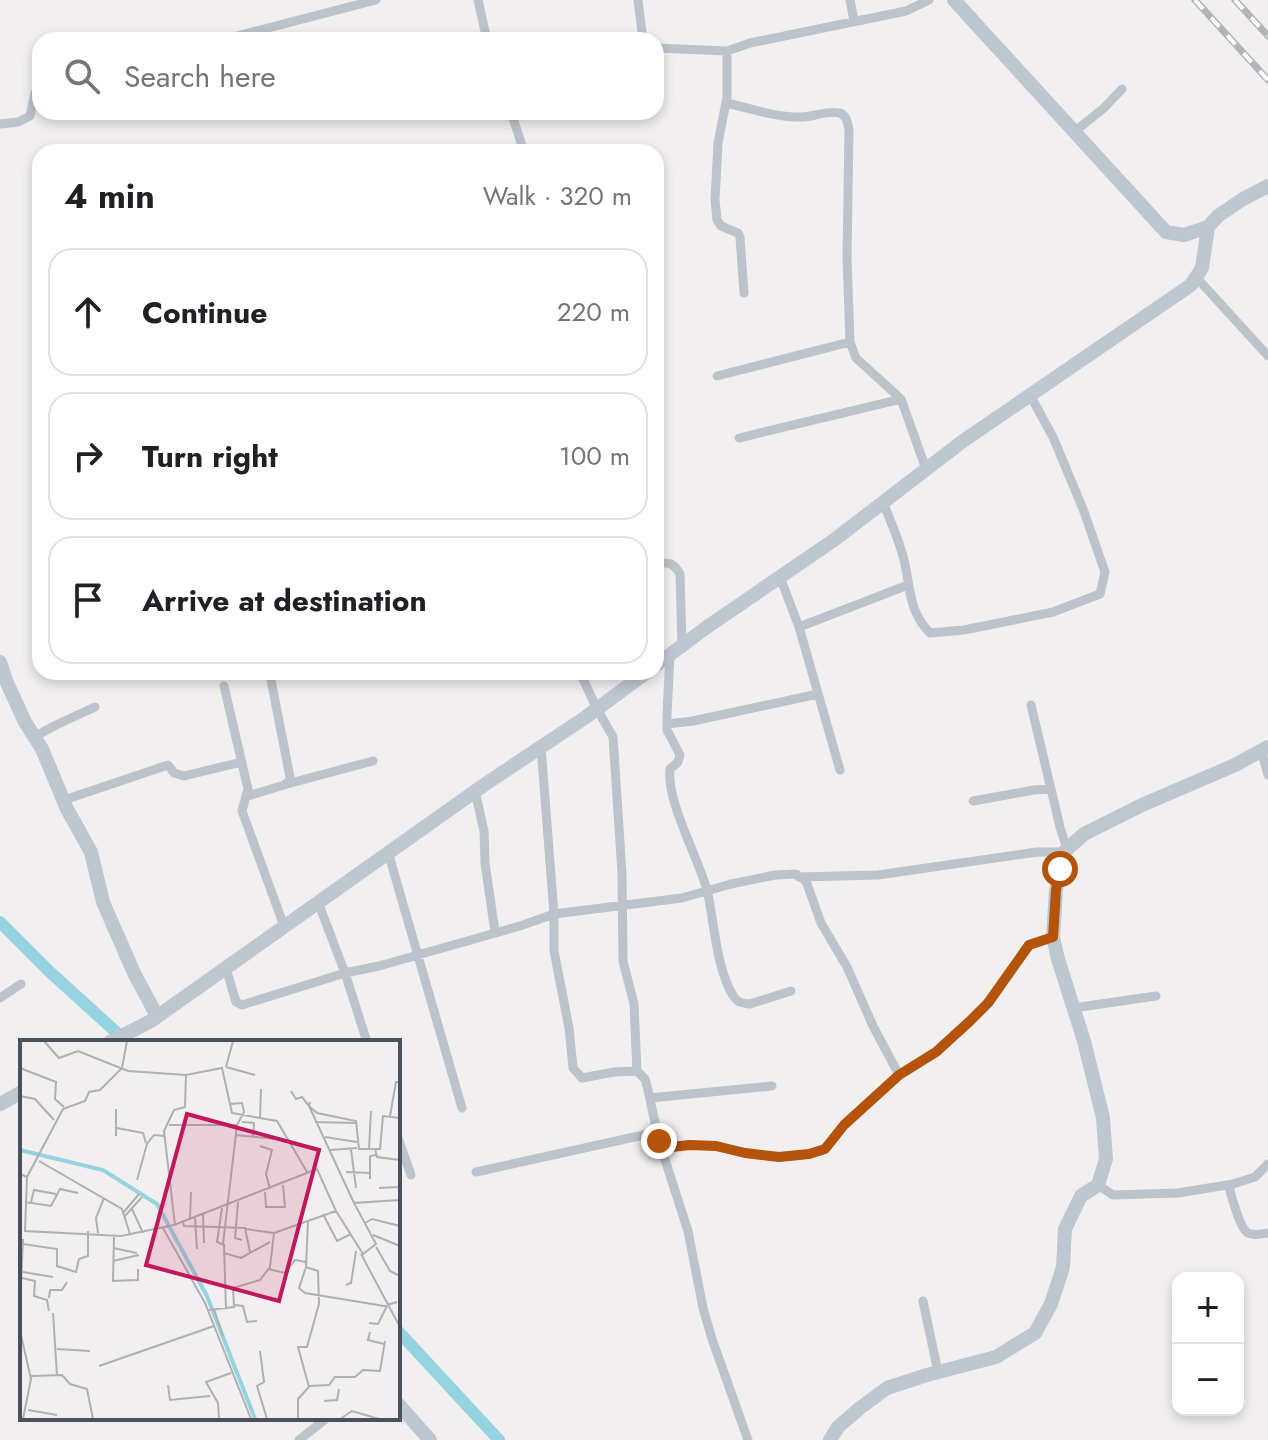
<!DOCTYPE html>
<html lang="en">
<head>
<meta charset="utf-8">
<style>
  :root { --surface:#fff; --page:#f2f2f2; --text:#202124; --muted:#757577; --line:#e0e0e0 }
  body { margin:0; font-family:Jost,sans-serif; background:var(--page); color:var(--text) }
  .controls { position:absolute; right:24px; bottom:24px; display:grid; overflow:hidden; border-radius:16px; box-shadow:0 4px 12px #0003 }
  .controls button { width:72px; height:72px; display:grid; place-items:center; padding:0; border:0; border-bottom:2px solid var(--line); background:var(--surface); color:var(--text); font:40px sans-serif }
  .stop { position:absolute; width:24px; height:24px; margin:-18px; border:6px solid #b45309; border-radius:50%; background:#fff }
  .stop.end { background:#b45309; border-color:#fff; box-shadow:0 2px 8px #0008 }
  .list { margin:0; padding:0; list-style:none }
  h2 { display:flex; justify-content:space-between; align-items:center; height:104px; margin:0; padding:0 32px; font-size:34px }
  h2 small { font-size:26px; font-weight:400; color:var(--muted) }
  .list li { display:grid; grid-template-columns:52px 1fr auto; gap:24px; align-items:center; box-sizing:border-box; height:128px; margin:0 16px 16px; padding:0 16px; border:2px solid var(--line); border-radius:24px }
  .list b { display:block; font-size:30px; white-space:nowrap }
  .list em { font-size:26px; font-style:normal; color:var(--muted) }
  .icon { flex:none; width:44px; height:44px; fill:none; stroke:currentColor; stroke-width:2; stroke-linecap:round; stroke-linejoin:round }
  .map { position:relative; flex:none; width:1268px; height:1440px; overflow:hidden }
  .search { position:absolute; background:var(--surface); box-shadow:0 4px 12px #0003; left:32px; top:32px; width:632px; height:88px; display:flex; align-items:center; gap:20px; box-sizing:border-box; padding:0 28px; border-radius:24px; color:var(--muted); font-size:30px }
  .panel { position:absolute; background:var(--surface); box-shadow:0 4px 12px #0003; left:32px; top:144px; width:632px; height:536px; border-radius:24px }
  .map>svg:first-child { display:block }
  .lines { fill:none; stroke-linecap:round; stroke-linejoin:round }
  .canal { stroke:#95d3e1; stroke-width:12 }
  .street { stroke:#bcc3ca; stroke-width:9 }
  .secondary { stroke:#bec7d0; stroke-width:14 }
  .rail-casing { stroke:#b1b4b8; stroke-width:7 }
  .rail { stroke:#fff; stroke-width:4; stroke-dasharray:12; stroke-linecap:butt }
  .route { stroke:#b45309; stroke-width:10 }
  .inset-river { fill:none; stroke:#95d3e1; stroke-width:4 }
  .inset-road { fill:none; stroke:#aeb0b3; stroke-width:2 }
  .view { fill:#c2185b; fill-opacity:0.15; stroke:#c2185b; stroke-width:4 }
  .inset-edge { fill:none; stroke:#49525a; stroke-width:4 }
</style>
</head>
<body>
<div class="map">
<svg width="1268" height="1440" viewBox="0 0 1268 1440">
  <rect width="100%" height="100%" fill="#f1efef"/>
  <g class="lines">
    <!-- canal -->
    <path class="canal" d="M 0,922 L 50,972 L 127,1042
      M 398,1331 L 499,1440"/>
    <!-- street -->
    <path class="street" d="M 478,0 L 487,40
      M 638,0 L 643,40
      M 850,0 L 854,21
      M 222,40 L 376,0
      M 656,48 L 727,51 L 750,43 L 906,11 L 929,0
      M 727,51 L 727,97 L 718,143 L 715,200 L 717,220 L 721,226 L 738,233 L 740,237 L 744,293
      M 726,103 C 750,108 777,118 802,117 C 813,117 828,110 840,113 C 847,116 847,122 849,129 L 847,259 L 850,342 L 856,358 L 901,399 L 926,469
      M 511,112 L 524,152
      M 0,124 L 18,122 L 30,116 L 35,93 L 40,84
      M 1074,132 L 1104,108 L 1122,89
      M 1196,277 L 1268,356
      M 717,376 L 850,342
      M 739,438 L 901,399
      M 883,502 C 890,520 898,538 903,556 C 911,585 907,610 930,633 L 964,630 L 1053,612 L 1100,594 L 1105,572 L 1083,509 L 1053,437 L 1030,395
      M 656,564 C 669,562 673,562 680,574 L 682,646
      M 780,577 L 799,627 L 840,770
      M 799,627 L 908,585
      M 670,655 L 667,714 L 667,730 L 680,755 L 678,762 L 670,769 C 666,802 700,860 708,894 C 714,923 717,972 734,997 C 738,1003 743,1003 750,1004 L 791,991
      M 582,672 L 583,679 L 597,709 L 613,737 L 622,873 L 623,961 L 634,1004 L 637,1071
      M 224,686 L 248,789 L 242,811 L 284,926
      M 1031,705 L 1060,827 L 1067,849
      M 667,724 L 693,721 L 818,694
      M 34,737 L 56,725 L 95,707
      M 541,747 L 554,914 L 554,951 L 569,1028 L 573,1068 L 582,1078 L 614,1072 L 637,1071 L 645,1079 L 648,1090 L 659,1141 L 688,1231 L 703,1308 L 712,1339 L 748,1440
      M 1261,750 L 1268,775
      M 287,784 L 373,761
      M 475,791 L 484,831 L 485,863 L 495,932
      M 248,796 L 284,785 L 289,781 L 290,777 L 270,675
      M 64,800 L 168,765 L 174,773 L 184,776 L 242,762
      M 973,801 L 1034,790 L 1051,789
      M 388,852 L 462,1108
      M 799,877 L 878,875 L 1037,852 L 1064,852
      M 318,902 L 345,973 L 367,1042
      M 226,968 L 236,1002 L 242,1005 L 345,973 L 379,966 L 520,926 L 554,914 L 682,898 L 731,884 L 775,875 L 796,874 L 806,881 L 821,923 L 847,967 L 873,1026 L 899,1075
      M 0,998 L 21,984
      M 1073,1008 L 1156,996
      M 650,1098 L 772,1086
      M 398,1138 L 411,1175
      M 661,1148 L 690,1145 L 716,1146 L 745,1153 L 779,1157 L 809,1154 L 825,1149 L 844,1125 L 899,1075 L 936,1052 L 970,1021 L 988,1003 L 1029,945 L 1053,937
      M 476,1172 L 657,1132
      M 1098,1185 L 1113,1195 L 1178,1193 L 1233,1184 L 1255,1177 L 1268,1164
      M 1228,1185 C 1232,1195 1239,1228 1248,1233 C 1254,1236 1262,1234 1268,1233
      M 923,1301 L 938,1372
      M 299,1440 L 327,1418"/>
    <!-- secondary -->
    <path class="secondary" d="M 954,0 L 1166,232 L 1184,235 L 1208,227
      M 0,662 L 7,683 L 25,722 L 42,749 L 67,809 L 91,852 L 103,902 L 134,973 L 157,1016
      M 656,665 L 707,627 L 834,540 L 963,441 L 1191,285 L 1202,268 L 1208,227 L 1218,216 L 1243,199 L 1268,186
      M 110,1042 L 151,1021 L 484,785 L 586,717 L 647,672
      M 0,1104 L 22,1092
      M 398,1404 L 430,1440
      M 830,1440 L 838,1427 L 860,1408 L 887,1388 L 927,1375 L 996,1357 L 1035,1333 L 1051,1304 L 1063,1267 L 1065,1229 L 1081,1196 L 1098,1185 L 1106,1159 L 1103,1118 L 1084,1041 L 1058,959 L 1053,937 L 1056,890 L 1064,852 L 1084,834 L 1142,805 L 1235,765 L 1268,747"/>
    <!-- rail casing -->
    <g class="rail-casing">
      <path id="rail" d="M 1195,0 L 1268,80
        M 1235,0 L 1268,36"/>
    </g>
    <!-- rail -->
    <use href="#rail" class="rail"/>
  </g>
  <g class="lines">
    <!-- route -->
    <path class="route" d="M 659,1141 L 661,1148 L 690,1145 L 716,1146 L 745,1153 L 779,1157 L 809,1154 L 825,1149 L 844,1125 L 899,1075 L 936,1052 L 970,1021 L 988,1003 L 1029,945 L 1053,937 L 1056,890 L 1060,869"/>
  </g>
  <!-- overview -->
  <g transform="translate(20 1040)">
    <rect width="380" height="380" fill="#f1efef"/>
    <path class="inset-river" d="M 0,110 L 83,130 L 137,164 L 187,256 L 235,379"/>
    <path class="inset-road" d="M 24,1 L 39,18 L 58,11 L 108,31 L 166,35 L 202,28 L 212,73 L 257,81 L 287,132M 206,27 L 235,35M 206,27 L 213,1M 0,28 L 36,42 L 35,59 L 44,67M 271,51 L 276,59 L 282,57 L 289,66 L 290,62M 0,56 L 15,59 L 34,80M 370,76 L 376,42 L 380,42M 240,79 L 241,49M 222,82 L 234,83 L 233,97M 295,82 L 336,83M 149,85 L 217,85M 97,88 L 123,93 L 126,103M 216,95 L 265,100M 96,96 L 96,69M 305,97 L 337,102M 240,106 L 252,110 L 246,134 L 250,149M 331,109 L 336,148M 349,109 L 351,71M 355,109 L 357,117 L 380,120M 310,110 L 337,108M 19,121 L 102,169 L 110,194M 326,132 L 350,133M 0,134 L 7,137 L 5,191 L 101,196 L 154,185 L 297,129 L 316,171 L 254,193 L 250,227 L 240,240 L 213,248 L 214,267 L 188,270M 7,137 L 43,69 L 65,61 L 69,52 L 80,50 L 102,28 L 107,1M 350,139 L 350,116 L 356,115M 117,140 L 127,104 L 134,95 L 145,96M 359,148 L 379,147 L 380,139M 245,152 L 246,167 L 265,167 L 263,145M 5,162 L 31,166 L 40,149 L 58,153M 11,162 L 14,150 L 36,154M 218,162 L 215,198 L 222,200M 334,163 L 289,66 L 297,73 L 336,81 L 339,109 L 360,109 L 363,76 L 380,78M 202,168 L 197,202 L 204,205 L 206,269M 112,169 L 123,193M 316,171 L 343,214 L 356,204 L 334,163 L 380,160M 103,173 L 119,154M 183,174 L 184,203M 303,174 L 317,201 L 331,194M 105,176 L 122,157M 175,178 L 177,209M 170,179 L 171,152M 163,182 L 164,186 L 225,188 L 230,212M 345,183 L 352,179 L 380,186M 155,185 L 144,91 L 154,70 L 165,67 L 166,35M 143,188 L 185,263 L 231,379M 226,189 L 254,193M 78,193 L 76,178 L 84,158M 353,195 L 380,206M 94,196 L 93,241 L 118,240 L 118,229M 3,204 L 37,209 L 37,226 L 56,232 L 59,219 L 68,216 L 68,191M 203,204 L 217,85 L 224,72 L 222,63 L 209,64M 356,207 L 370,231 L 380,236M 93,208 L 117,213M 204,213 L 221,218 L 250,202M 341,214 L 380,287M 93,221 L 119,215M 286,227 L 279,248 L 285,253 L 364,266 L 377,262M 248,229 L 265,233 L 275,220 L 286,222M 3,232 L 33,237M 2,238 L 15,241 L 14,256 L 27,260 L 29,271M 326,245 L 331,243 L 336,211M 29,258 L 30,250 L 42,250 L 47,242M 215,265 L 223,266 L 227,282 L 237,281M 0,268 L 3,199M 194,269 L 203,296M 33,273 L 37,335M 349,283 L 358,284 L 367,266M 0,291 L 11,339 L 3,379M 350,292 L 348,300 L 364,304M 37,309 L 70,311M 240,311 L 244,342 L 237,346 L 247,379M 79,326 L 194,286M 11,336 L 42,335 L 50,344 L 67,349 L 73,379M 148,345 L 150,360 L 190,356M 289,346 L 309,345 L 315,337 L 335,337 L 343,330 L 360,331 L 365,301M 304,361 L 317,360 L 319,349M 8,370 L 37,375M 199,379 L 198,363 L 186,342 L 211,333M 278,379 L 278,359 L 289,347 L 278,307 L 287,307 L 299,264 L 298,231 L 286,227 L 288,181M 320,379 L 332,371 L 359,379"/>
    <path class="view" d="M 167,74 L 299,110 L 259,261 L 126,225 Z"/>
    <rect width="380" height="380" class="inset-edge"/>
  </g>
</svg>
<div class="controls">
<button>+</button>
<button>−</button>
</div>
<div class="stop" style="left:1060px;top:869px"></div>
<div class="stop end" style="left:659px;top:1141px"></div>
<div class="search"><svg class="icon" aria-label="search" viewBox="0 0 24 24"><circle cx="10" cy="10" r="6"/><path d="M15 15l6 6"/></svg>Search here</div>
<section class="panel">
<h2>4 min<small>Walk · 320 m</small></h2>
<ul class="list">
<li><svg class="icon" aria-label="ahead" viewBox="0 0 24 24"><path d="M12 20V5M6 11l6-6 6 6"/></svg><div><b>Continue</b></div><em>220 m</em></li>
<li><svg class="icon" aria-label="right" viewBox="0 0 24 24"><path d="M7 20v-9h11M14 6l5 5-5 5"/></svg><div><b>Turn right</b></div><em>100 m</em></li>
<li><svg class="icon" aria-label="arrive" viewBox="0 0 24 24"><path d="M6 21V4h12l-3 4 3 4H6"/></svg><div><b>Arrive at destination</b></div></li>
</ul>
</section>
</div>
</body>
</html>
